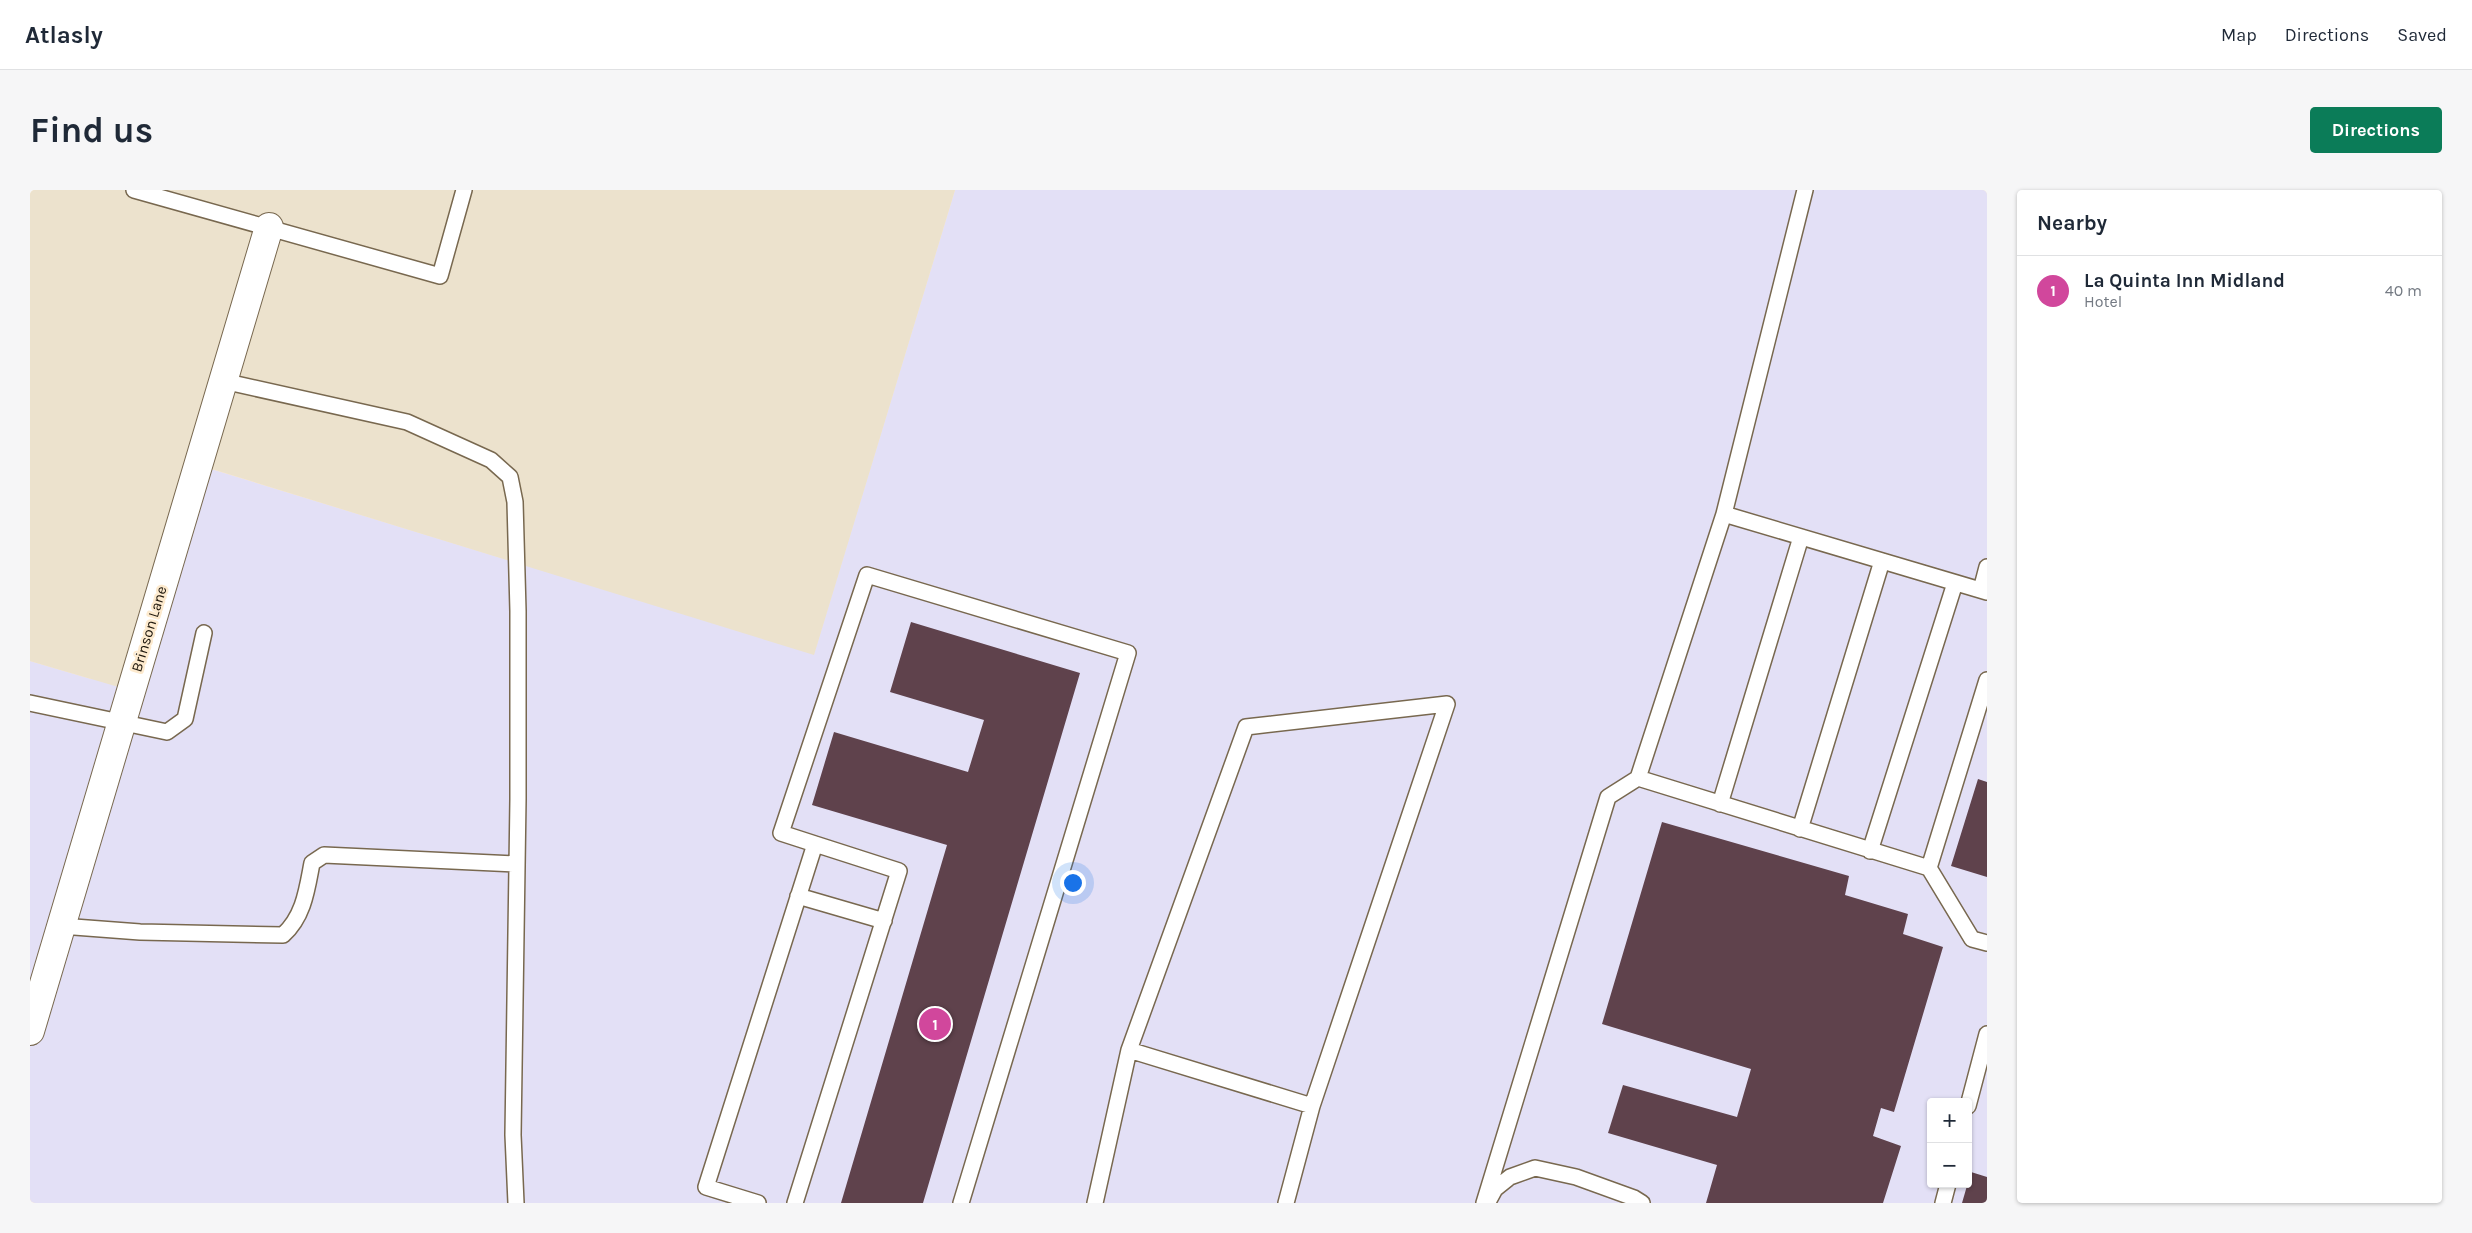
<!DOCTYPE html>
<html lang="en">
<head>
<meta charset="utf-8">
<style>
  :root { --surface:#fff; --page:#f6f6f7; --text:#1f2937; --muted:#747a83; --line:#e0e1e3; --accent:#0b7c58 }
  body { margin:0; font-family:Karla,sans-serif; background:var(--page); color:var(--text) }
  .controls { position:absolute; right:15px; bottom:15px; display:grid; overflow:hidden; border-radius:5px; box-shadow:0 1px 4px #0004 }
  .controls button { width:45px; height:45px; display:grid; place-items:center; padding:0; border:0; border-bottom:1px solid var(--line); background:var(--surface); color:var(--text); font:25px sans-serif }
  .you { position:absolute; left:1042px; top:692px; width:18px; height:18px; margin:-12px; border:4px solid #fff; border-radius:50%; background:#1a73e8; box-shadow:0 0 0 8px #1a73e833 }
  .badge { display:grid; place-items:center; width:32px; height:32px; border-radius:50%; background:var(--accent); color:#fff; font-size:16px; font-weight:700 }
  .pin { position:absolute; translate:-50% -50%; border:2px solid #fff; box-shadow:0 1px 5px #0006 }
  .list { margin:0; padding:0; list-style:none }
  h2 { display:flex; justify-content:space-between; align-items:center; height:65px; margin:0; padding:0 20px; font-size:21px }
  h2 small { font-size:16px; font-weight:400; color:var(--muted) }
  .list li { display:grid; grid-template-columns:32px 1fr auto; gap:15px; align-items:center; box-sizing:border-box; height:70px; padding:0 20px; border-top:1px solid var(--line) }
  .list b { display:block; font-size:19px; white-space:nowrap }
  .list p { margin:0; font-size:16px; white-space:nowrap; color:var(--muted) }
  .list em { font-size:16px; font-style:normal; color:var(--muted) }
  .map { position:relative; flex:none; width:1957px; height:1013px; overflow:hidden; border-radius:5px }
  header { display:flex; align-items:center; gap:30px; box-sizing:border-box; height:70px; padding:0 25px; background:var(--surface); border-bottom:1px solid var(--line) }
  header strong { font-size:24px }
  nav { display:flex; gap:28px; margin-inline-start:auto; font-size:18px }
  .intro { display:flex; align-items:center; justify-content:space-between; box-sizing:border-box; height:120px; padding:0 30px }
  h1 { margin:0; font-size:35px }
  .button { padding:12px 22px; border-radius:5px; background:var(--accent); color:#fff; font-size:18px; font-weight:700 }
  main { display:flex; gap:30px; padding:0 30px }
  aside { flex:1; background:var(--surface); border-radius:5px; box-shadow:0 1px 4px #0004 }
  .map>svg:first-child { display:block }
  .commercial { fill:#e3e0f6; fill-rule:evenodd }
  .industrial { fill:#ece2cd }
  .building { fill:#5f424c }
  .lines { fill:none; stroke-linecap:round; stroke-linejoin:round }
  .lane-casing { stroke:#78684f; stroke-width:18 }
  .street-casing { stroke:#78684f; stroke-width:30 }
  .lane { stroke:#fff; stroke-width:15 }
  .street { stroke:#fff; stroke-width:28 }
  .labels { text-anchor:middle; dominant-baseline:central; stroke-width:5; stroke-linejoin:round; paint-order:stroke }
  .street-label { font-size:15px; fill:#1f180e; stroke:#fdeace }
</style>
</head>
<body>
<header>
<strong>Atlasly</strong>
<nav><a>Map</a><a>Directions</a><a>Saved</a></nav>
</header>
<div class="intro"><h1>Find us</h1><a class="button">Directions</a></div>
<main>
<div class="map">
<svg width="1957" height="1013" viewBox="0 0 1957 1013">
  <rect width="100%" height="100%" fill="#fdeace"/>
  <!-- commercial -->
  <path class="commercial" d="M 925,0 L 1957,0 L 1957,1013 L 0,1013 L 0,471 L 61,489 L 168,275 L 784,464 ZM 1901,912 L 1938,912 L 1938,994 L 1901,994 Z"/>
  <!-- industrial -->
  <path class="industrial" d="M 0,0 L 925,0 L 784,465 L 169,275 L 102,501 L 0,471 Z"/>
  <!-- building -->
  <path class="building" d="M 881,432 L 1050,483 L 893,1013 L 811,1013 L 917,655 L 782,615 L 804,542 L 938,582 L 954,530 L 860,502 Z
    M 1948,589 L 1957,592 L 1957,687 L 1921,676 Z
    M 1632,632 L 1819,686 L 1815,705 L 1878,724 L 1873,744 L 1913,757 L 1864,922 L 1851,918 L 1843,946 L 1871,956 L 1853,1013 L 1676,1013 L 1687,975 L 1578,943 L 1593,895 L 1707,927 L 1721,879 L 1572,834 Z
    M 1941,982 L 1957,987 L 1957,1013 L 1932,1013 Z"/>
  <g class="lines">
    <!-- lane casing -->
    <g class="lane-casing">
      <path id="lane" d="M 104,0 L 410,86 L 434,0
        M 193,191 L 377,232 L 461,270 L 480,287 L 485,312 L 488,421 L 488,609 L 483,945 L 486,1013
        M 1694,324 L 1775,0
        M 1951,400 L 1957,377
        M 0,513 L 137,542 L 155,529 L 174,443
        M 1608,588 L 1899,678 L 1957,490
        M 1690,614 L 1771,347
        M 1770,639 L 1852,371
        M 785,654 L 751,643 L 837,385 L 1098,463 L 931,1013
        M 1840,661 L 1925,393
        M 1899,678 L 1942,749 L 1957,753
        M 768,706 L 854,731
        M 31,736 L 110,742 L 253,745 C 274,726 277,699 282,673 L 294,665 L 487,674
        M 1099,860 L 1282,916
        M 1938,916 L 1957,844
        M 1459,1010 L 1465,999 L 1480,987 L 1505,978 L 1546,987 L 1604,1008 L 1612,1013
        M 728,1013 L 676,997 L 785,654 L 869,681 L 765,1013
        M 1065,1013 L 1099,860 L 1216,537 L 1417,514 L 1282,916 L 1256,1013
        M 1454,1013 L 1578,607 L 1608,588 L 1694,324 L 1957,402
        M 1913,1013 L 1918,994"/>
    </g>
    <!-- street casing -->
    <g class="street-casing">
      <path id="street" d="M 0,841 L 239,37"/>
    </g>
    <!-- lane -->
    <use href="#lane" class="lane"/>
    <!-- street -->
    <use href="#street" class="street"/>
  </g>
  <g class="labels">
    <!-- street labels -->
    <g class="street-label">
      <text transform="translate(119 439) rotate(-73)">Brinson Lane</text>
    </g>
  </g>
</svg>
<div class="controls">
<button>+</button>
<button>−</button>
</div>
<div class="you"></div>
<div class="pin badge" style="left:905px;top:834px;background:#d1479c">1</div>
</div>
<aside>
<h2>Nearby<small></small></h2>
<ul class="list">
<li><span class="badge" style="background:#d1479c">1</span><div><b>La Quinta Inn Midland</b><p>Hotel</p></div><em>40 m</em></li>
</ul>
</aside>
</main>
</body>
</html>
